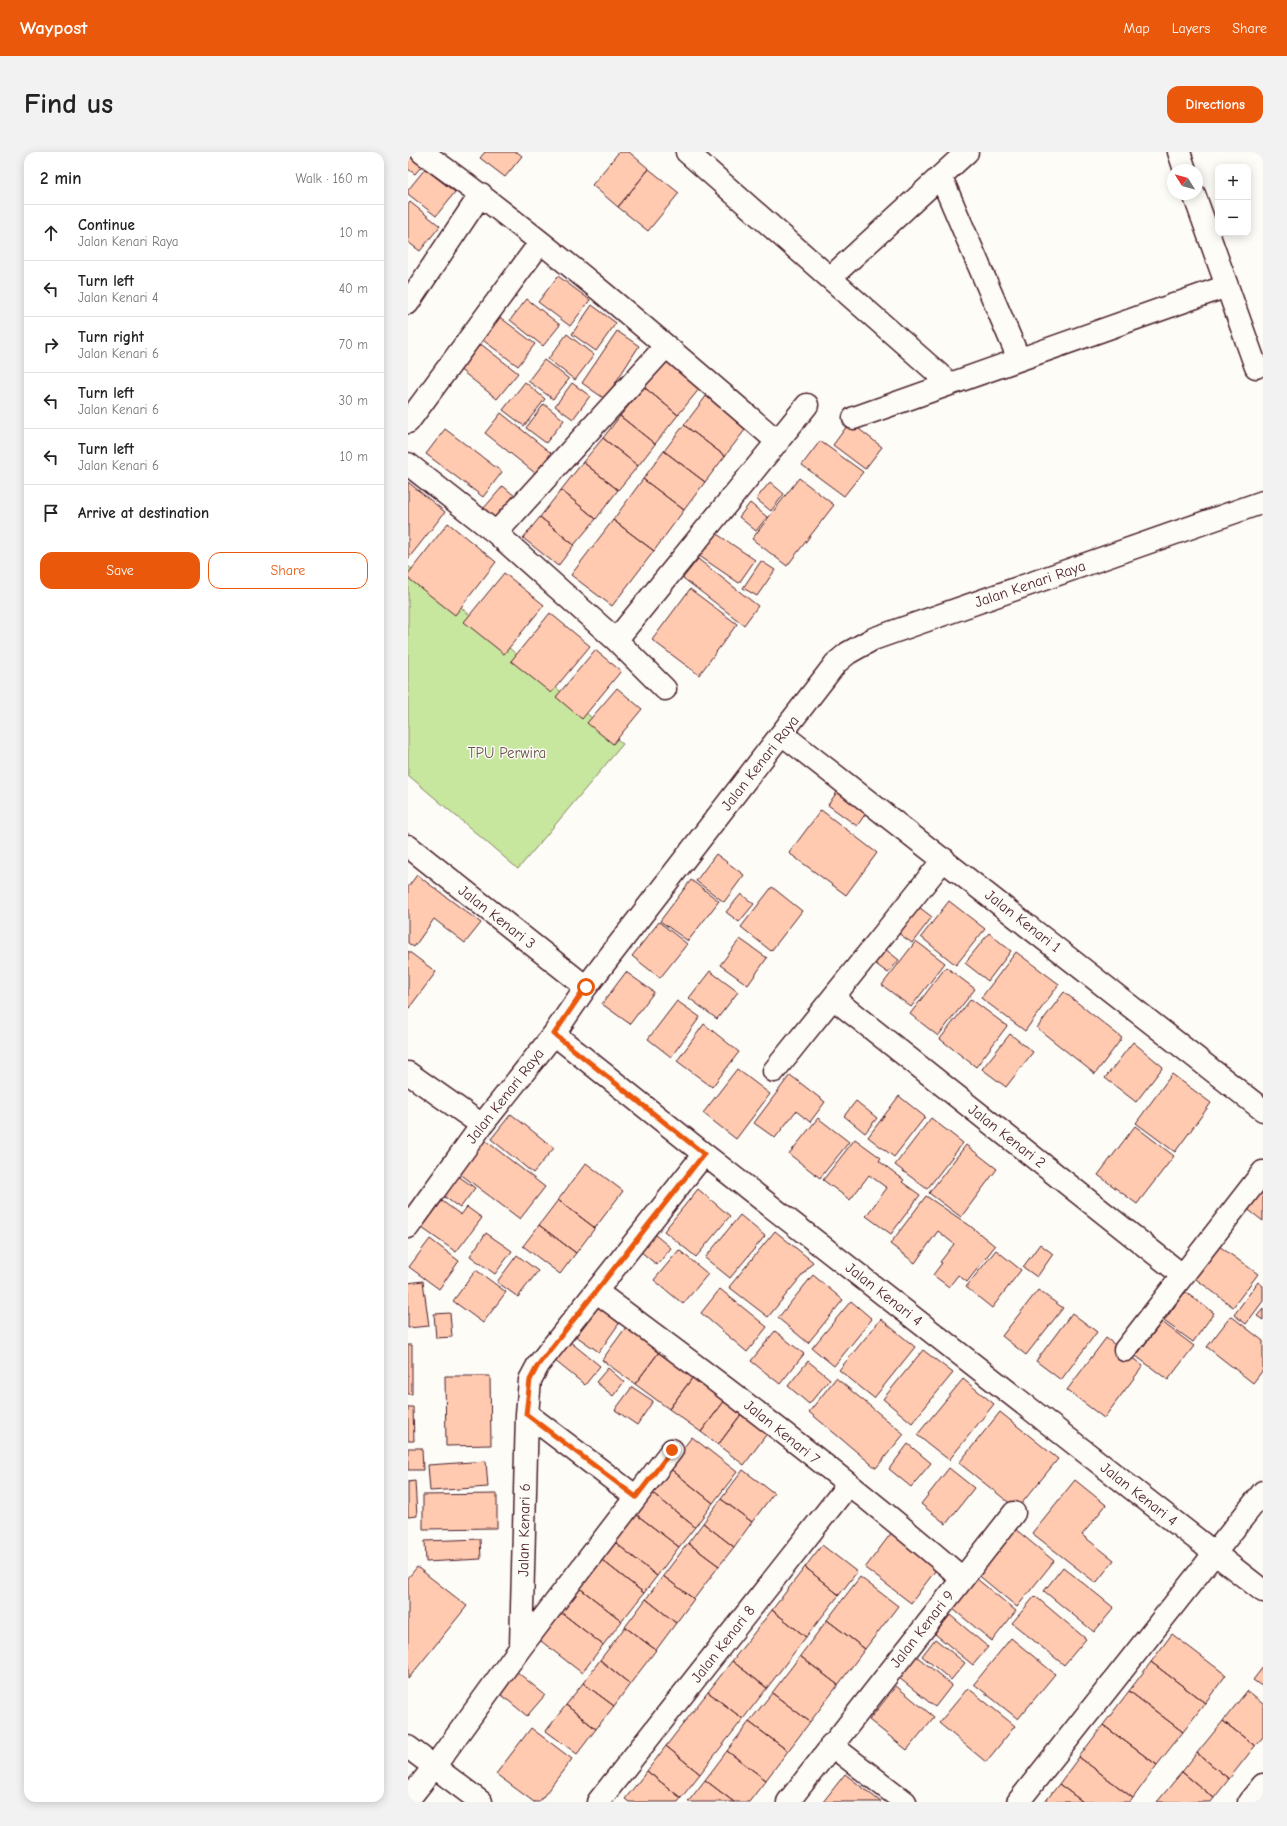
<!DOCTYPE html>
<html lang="en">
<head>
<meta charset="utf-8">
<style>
  :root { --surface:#fff; --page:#f2f2f2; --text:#222; --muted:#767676; --line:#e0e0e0; --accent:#ea580c }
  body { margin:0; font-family:"Comic Neue",sans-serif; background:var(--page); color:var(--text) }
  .controls { position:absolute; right:12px; top:12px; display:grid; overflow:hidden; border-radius:8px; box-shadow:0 2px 10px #0003 }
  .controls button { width:36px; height:36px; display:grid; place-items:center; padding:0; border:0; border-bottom:1px solid var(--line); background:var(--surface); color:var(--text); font:20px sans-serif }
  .compass { position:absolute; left:759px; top:12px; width:36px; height:36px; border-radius:50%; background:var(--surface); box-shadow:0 2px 10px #0003; rotate:307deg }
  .stop { position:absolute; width:12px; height:12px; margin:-9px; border:3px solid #ea580c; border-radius:50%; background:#fff }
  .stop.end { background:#ea580c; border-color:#fff; box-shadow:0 1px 4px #0008 }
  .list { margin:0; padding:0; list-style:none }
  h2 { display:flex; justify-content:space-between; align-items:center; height:52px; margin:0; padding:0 16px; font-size:17px }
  h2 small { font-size:13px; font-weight:400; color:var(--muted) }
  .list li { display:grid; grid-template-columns:26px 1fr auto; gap:12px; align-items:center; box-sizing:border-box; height:56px; padding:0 16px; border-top:1px solid var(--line) }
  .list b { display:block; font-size:15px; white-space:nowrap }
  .list p { margin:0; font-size:13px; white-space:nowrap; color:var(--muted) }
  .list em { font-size:13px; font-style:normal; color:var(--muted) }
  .actions { display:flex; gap:8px; padding:12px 16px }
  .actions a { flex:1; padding:9px 0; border:1px solid var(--accent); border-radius:12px; text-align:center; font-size:14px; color:var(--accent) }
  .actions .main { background:var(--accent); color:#fff }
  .icon { flex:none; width:22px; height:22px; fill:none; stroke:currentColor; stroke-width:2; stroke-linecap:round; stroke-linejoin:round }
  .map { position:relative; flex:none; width:855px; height:1650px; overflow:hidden; border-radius:12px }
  header { display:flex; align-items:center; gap:24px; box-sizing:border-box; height:56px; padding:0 20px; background:var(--accent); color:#fff }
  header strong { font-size:19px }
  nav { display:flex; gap:22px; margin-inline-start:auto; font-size:14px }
  .intro { display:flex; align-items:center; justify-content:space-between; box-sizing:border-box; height:96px; padding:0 24px }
  h1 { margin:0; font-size:28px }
  .button { padding:10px 18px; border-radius:12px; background:var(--accent); color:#fff; font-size:14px; font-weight:700 }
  main { display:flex; gap:24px; padding:0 24px }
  aside { flex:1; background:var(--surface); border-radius:12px; box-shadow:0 2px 10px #0003 }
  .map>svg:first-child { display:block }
  .green { fill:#c7e69e; stroke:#888264 }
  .building { fill:#ffcab0; stroke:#4a1f2b }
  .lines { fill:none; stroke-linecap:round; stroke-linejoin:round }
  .street-casing { stroke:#4a1f2b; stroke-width:25 }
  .street { stroke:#fdfcf7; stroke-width:22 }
  .route { stroke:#ea580c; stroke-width:5 }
  .labels { text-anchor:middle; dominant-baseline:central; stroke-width:3; stroke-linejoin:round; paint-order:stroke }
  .street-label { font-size:15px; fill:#4a1f2b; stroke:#fdfcf7 }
  .park-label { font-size:15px; fill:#695148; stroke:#fdfcf7 }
</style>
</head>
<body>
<header>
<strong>Waypost</strong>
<nav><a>Map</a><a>Layers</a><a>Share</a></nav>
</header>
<div class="intro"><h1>Find us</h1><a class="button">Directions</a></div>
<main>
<aside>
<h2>2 min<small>Walk · 160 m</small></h2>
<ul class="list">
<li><svg class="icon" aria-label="ahead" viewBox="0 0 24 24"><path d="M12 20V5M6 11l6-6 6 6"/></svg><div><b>Continue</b><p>Jalan Kenari Raya</p></div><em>10 m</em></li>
<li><svg class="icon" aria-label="left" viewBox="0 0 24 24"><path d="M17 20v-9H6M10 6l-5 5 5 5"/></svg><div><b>Turn left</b><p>Jalan Kenari 4</p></div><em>40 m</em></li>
<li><svg class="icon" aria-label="right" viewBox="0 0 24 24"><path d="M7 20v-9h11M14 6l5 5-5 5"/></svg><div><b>Turn right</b><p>Jalan Kenari 6</p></div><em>70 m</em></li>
<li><svg class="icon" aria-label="left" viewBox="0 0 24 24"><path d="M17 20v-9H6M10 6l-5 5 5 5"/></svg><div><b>Turn left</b><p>Jalan Kenari 6</p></div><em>30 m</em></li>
<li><svg class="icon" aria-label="left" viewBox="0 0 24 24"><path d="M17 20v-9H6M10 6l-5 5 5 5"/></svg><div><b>Turn left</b><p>Jalan Kenari 6</p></div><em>10 m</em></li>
<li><svg class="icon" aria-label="arrive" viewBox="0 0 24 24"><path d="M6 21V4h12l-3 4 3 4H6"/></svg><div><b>Arrive at destination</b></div></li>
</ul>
<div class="actions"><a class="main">Save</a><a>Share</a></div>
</aside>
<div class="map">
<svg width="855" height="1650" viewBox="0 0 855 1650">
  <rect width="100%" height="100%" fill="#fdfcf7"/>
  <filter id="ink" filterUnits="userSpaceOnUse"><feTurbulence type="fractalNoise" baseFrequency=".025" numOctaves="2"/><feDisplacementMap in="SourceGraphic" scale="8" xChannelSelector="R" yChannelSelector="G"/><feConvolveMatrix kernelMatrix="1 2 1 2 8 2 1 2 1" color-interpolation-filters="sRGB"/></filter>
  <g filter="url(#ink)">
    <!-- green -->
    <path class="green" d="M 0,414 L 37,442 L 215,592 L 110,717 L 0,623 Z"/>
    <!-- building -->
    <path class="building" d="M 0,0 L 5,0 L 17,10 L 7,22 L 0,17 Z
      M 77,0 L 109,0 L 114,4 L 97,25 L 72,6 Z
      M 211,0 L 221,0 L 241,17 L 210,55 L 184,33 Z
      M 17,17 L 47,40 L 28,64 L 0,42 L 0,38 Z
      M 241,17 L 271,41 L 240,79 L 210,55 Z
      M 2,50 L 32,74 L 12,99 L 0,90 L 0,53 Z
      M 150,124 L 182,148 L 162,174 L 130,150 Z
      M 119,147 L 152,173 L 135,194 L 102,168 Z
      M 184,153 L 208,171 L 188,199 L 164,182 Z
      M 89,163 L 127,192 L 110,214 L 72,186 Z
      M 209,179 L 231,194 L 197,247 L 174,231 Z
      M 159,182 L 186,203 L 167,228 L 140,207 Z
      M 70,190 L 110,221 L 89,247 L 50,216 Z
      M 136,208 L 161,227 L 145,247 L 120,229 Z
      M 258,208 L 292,236 L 270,263 L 236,235 Z
      M 117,230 L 137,247 L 116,274 L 95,258 Z
      M 164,231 L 182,244 L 165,267 L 147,254 Z
      M 236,235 L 270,263 L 247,292 L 212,264 Z
      M 299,243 L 340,274 L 317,304 L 276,273 Z
      M 136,252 L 156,268 L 138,291 L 118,276 Z
      M 93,261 L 143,301 L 127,321 L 77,281 Z
      M 212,264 L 247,292 L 230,314 L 195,286 Z
      M 442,270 L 474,295 L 457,317 L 425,293 Z
      M 276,273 L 317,304 L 297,330 L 256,299 Z
      M 37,277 L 94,320 L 75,345 L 18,302 Z
      M 195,286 L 230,314 L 210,338 L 175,310 Z
      M 412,289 L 455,320 L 436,344 L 394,313 Z
      M 256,299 L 297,330 L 276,358 L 235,327 Z
      M 175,310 L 210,338 L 188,367 L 153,338 Z
      M 391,326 L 426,353 L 379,414 L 344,387 Z
      M 235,327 L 276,358 L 246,399 L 205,368 Z
      M 0,330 L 37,360 L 0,407 Z
      M 362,330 L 376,342 L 363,359 L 348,347 Z
      M 95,334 L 108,345 L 89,368 L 76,356 Z
      M 153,338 L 188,367 L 166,393 L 132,365 Z
      M 342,351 L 359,365 L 348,379 L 331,365 Z
      M 132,365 L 166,393 L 150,414 L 115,386 Z
      M 205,368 L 246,399 L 204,454 L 163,423 Z
      M 40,371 L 88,410 L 47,463 L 0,426 L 0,422 Z
      M 306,380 L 347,408 L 331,431 L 290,403 Z
      M 290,407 L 350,454 L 336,473 L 275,426 Z
      M 353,409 L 367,418 L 349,444 L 335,436 Z
      M 96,421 L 136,453 L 96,502 L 56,470 Z
      M 282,437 L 329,472 L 291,523 L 244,488 Z
      M 142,461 L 182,494 L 143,541 L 103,509 Z
      M 187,498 L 213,519 L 174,567 L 148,545 Z
      M 209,536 L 234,557 L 205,592 L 179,571 Z
      M 429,640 L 458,661 L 449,674 L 420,653 Z
      M 413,658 L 469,701 L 438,743 L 381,701 Z
      M 308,702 L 336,723 L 316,750 L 288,729 Z
      M 9,723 L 73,771 L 57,791 L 26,767 L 6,795 L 0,791 L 0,735 Z
      M 283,728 L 311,749 L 280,789 L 252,769 Z
      M 364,735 L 394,759 L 363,799 L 333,775 Z
      M 333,742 L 346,752 L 331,770 L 318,760 Z
      M 503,749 L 524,765 L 504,791 L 483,776 Z
      M 541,749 L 577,777 L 548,813 L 513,785 Z
      M 251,770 L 279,792 L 252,826 L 224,804 Z
      M 581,781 L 603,799 L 580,829 L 557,811 Z
      M 332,787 L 359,806 L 340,833 L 312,813 Z
      M 508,789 L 537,811 L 503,855 L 474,833 Z
      M 472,793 L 491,808 L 480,821 L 461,807 Z
      M 0,799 L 28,820 L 1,856 L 0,856 Z
      M 608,800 L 651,832 L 617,879 L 573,846 Z
      M 538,815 L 567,837 L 530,884 L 502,862 Z
      M 302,819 L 330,840 L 309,867 L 281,846 Z
      M 218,820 L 246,840 L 222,872 L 194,852 Z
      M 656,840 L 714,886 L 687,922 L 629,876 Z
      M 563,847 L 599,874 L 568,915 L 532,887 Z
      M 269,849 L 292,865 L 263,905 L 240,887 Z
      M 296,872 L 331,900 L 304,935 L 269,909 Z
      M 602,882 L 625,900 L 598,935 L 574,917 Z
      M 725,890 L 755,915 L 728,950 L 697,926 Z
      M 329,917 L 362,942 L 328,987 L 295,961 Z
      M 764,922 L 803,951 L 767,1000 L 728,971 Z
      M 382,923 L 417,950 L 402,970 L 388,959 L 367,986 L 346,971 Z
      M 491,944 L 517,965 L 486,1005 L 460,985 Z
      M 448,949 L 469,966 L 457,981 L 436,964 Z
      M 103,962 L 146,996 L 125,1021 L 83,987 Z
      M 410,966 L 441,990 L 412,1026 L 381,1002 Z
      M 523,966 L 555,991 L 519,1037 L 487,1013 Z
      M 727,974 L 766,1004 L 729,1052 L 690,1023 Z
      M 73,985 L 137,1035 L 112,1067 L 47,1018 Z
      M 447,987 L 473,1006 L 471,1009 L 496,1028 L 494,1030 L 512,1043 L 483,1082 L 458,1064 L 479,1036 L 461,1023 L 442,1048 L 415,1028 Z
      M 558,993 L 589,1017 L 553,1065 L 521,1041 Z
      M 178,1011 L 215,1039 L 187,1076 L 150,1048 Z
      M 46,1021 L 67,1036 L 52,1056 L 31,1041 Z
      M 855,1026 L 855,1069 L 834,1053 Z
      M 290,1037 L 322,1064 L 288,1105 L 256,1079 Z
      M 518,1044 L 561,1073 L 587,1094 L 559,1130 L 550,1123 L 541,1135 L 525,1123 L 534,1111 L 532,1110 L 546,1092 L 530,1079 L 507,1111 L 482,1092 Z
      M 150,1048 L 187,1076 L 168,1101 L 131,1073 Z
      M 34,1049 L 53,1063 L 59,1055 L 74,1066 L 48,1100 L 14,1076 Z
      M 332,1063 L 357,1084 L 322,1126 L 297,1106 Z
      M 131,1073 L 168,1101 L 152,1122 L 115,1094 Z
      M 367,1079 L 405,1110 L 360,1165 L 321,1135 Z
      M 78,1081 L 104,1099 L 87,1122 L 62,1104 Z
      M 246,1082 L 263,1096 L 249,1113 L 232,1099 Z
      M 22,1087 L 51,1109 L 31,1137 L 1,1115 Z
      M 804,1089 L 850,1122 L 825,1155 L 780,1121 Z
      M 632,1092 L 645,1102 L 629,1125 L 615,1115 Z
      M 271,1098 L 300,1122 L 275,1152 L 246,1128 Z
      M 588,1098 L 613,1118 L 584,1156 L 558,1135 Z
      M 109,1103 L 130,1119 L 110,1145 L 89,1130 Z
      M 68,1118 L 98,1140 L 75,1171 L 45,1149 Z
      M 405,1123 L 435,1148 L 400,1191 L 370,1166 Z
      M 15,1129 L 21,1174 L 0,1176 L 0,1131 Z
      M 850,1130 L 855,1134 L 855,1149 L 838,1172 L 826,1163 Z
      M 312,1137 L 359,1175 L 339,1200 L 293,1161 Z
      M 630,1138 L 655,1156 L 618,1203 L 594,1184 Z
      M 777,1140 L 806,1161 L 785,1190 L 756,1169 Z
      M 443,1149 L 464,1167 L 426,1214 L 404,1196 Z
      M 186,1152 L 212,1170 L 191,1200 L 165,1182 Z
      M 855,1157 L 855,1168 L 849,1164 Z
      M 42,1161 L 44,1185 L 28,1186 L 26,1162 Z
      M 664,1161 L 689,1180 L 653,1228 L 628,1209 Z
      M 823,1164 L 855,1189 L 855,1218 L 845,1231 L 799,1195 Z
      M 473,1167 L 507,1195 L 466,1246 L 431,1218 Z
      M 754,1170 L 786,1194 L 760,1228 L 728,1204 Z
      M 221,1171 L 254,1196 L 227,1232 L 194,1208 Z
      M 367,1179 L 396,1202 L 372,1232 L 343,1209 Z
      M 698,1186 L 735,1214 L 696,1266 L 659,1238 Z
      M 161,1189 L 192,1214 L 177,1233 L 146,1208 Z
      M 0,1193 L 4,1193 L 4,1242 L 0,1242 Z
      M 254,1196 L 288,1221 L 261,1257 L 227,1232 Z
      M 515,1198 L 545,1221 L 504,1271 L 475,1247 Z
      M 400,1209 L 422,1227 L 401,1252 L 380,1234 Z
      M 200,1216 L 216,1230 L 205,1244 L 188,1230 Z
      M 288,1221 L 320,1244 L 293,1280 L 261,1257 Z
      M 37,1224 L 82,1224 L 83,1293 L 38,1294 Z
      M 428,1226 L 496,1282 L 468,1316 L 401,1260 Z
      M 555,1227 L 586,1252 L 541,1308 L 509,1283 Z
      M 224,1235 L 245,1249 L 229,1273 L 207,1258 Z
      M 320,1244 L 337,1257 L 310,1293 L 293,1280 Z
      M 0,1255 L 5,1255 L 6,1289 L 0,1289 Z
      M 337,1257 L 363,1276 L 336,1313 L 310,1293 Z
      M 592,1260 L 650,1307 L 609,1357 L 551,1311 Z
      M 284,1285 L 329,1320 L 305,1351 L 260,1315 Z
      M 500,1292 L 523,1311 L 503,1335 L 481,1317 Z
      M 0,1296 L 14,1296 L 15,1318 L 0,1318 Z
      M 78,1309 L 80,1335 L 22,1339 L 20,1313 Z
      M 260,1315 L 305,1351 L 287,1375 L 242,1339 Z
      M 541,1316 L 566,1336 L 538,1372 L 513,1352 Z
      M 335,1318 L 366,1341 L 344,1370 L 313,1347 Z
      M 667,1328 L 698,1353 L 674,1383 L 706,1408 L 688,1431 L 624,1381 Z
      M 7,1329 L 9,1364 L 0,1365 L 0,1330 Z
      M 242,1339 L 287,1375 L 271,1395 L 225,1360 Z
      M 89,1342 L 89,1376 L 15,1377 L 15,1343 Z
      M 313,1347 L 344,1370 L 326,1395 L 295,1371 Z
      M 225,1360 L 271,1395 L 249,1424 L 204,1388 Z
      M 295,1371 L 326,1395 L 311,1414 L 280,1391 Z
      M 606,1376 L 646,1409 L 609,1455 L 568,1421 Z
      M 484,1380 L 530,1415 L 503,1451 L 457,1416 Z
      M 72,1387 L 73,1407 L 18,1410 L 17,1389 Z
      M 204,1388 L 249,1424 L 236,1441 L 190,1405 Z
      M 280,1391 L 311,1414 L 286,1447 L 255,1424 Z
      M 414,1393 L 449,1420 L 431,1443 L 397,1415 Z
      M 190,1405 L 236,1441 L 214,1469 L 169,1434 Z
      M 9,1415 L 59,1454 L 0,1527 L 0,1426 Z
      M 397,1415 L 431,1443 L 398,1485 L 364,1458 Z
      M 655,1415 L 706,1456 L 686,1480 L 636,1439 Z
      M 255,1424 L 286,1447 L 268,1471 L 238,1447 Z
      M 452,1425 L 490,1454 L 457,1497 L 419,1468 Z
      M 569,1427 L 608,1459 L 584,1489 L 545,1457 Z
      M 169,1434 L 214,1469 L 195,1493 L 150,1458 Z
      M 627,1444 L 678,1487 L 656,1513 L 604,1471 Z
      M 238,1447 L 268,1471 L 248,1498 L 217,1475 Z
      M 150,1458 L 195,1493 L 174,1521 L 129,1486 Z
      M 364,1458 L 398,1485 L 359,1536 L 324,1509 Z
      M 542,1463 L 580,1495 L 565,1513 L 527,1482 Z
      M 419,1468 L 457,1497 L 430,1533 L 392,1504 Z
      M 217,1475 L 248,1498 L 222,1532 L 192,1508 Z
      M 764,1482 L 818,1523 L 797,1551 L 743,1510 Z
      M 603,1486 L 647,1522 L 610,1567 L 566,1532 Z
      M 527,1487 L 557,1511 L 543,1528 L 514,1504 Z
      M 507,1503 L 544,1533 L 527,1555 L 490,1525 Z
      M 392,1504 L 430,1533 L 402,1570 L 364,1541 Z
      M 192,1508 L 222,1532 L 206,1554 L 175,1531 Z
      M 324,1509 L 359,1536 L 335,1567 L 300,1540 Z
      M 743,1510 L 797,1551 L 775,1580 L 721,1539 Z
      M 102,1514 L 137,1543 L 119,1564 L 84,1535 Z
      M 855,1515 L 855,1535 L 845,1528 Z
      M 175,1531 L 206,1554 L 188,1577 L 158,1553 Z
      M 488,1534 L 526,1565 L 499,1598 L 461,1568 Z
      M 560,1536 L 607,1574 L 578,1610 L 531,1571 Z
      M 721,1539 L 775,1580 L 749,1613 L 695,1573 Z
      M 839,1539 L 855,1552 L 855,1585 L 847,1594 L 815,1569 Z
      M 300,1540 L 335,1567 L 292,1622 L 258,1594 Z
      M 364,1541 L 402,1570 L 380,1599 L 341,1570 Z
      M 158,1553 L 188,1577 L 169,1602 L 138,1579 Z
      M 815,1569 L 847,1594 L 821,1627 L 789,1601 Z
      M 341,1570 L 380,1599 L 358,1628 L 319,1599 Z
      M 695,1573 L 749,1613 L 725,1646 L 671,1605 Z
      M 123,1576 L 164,1607 L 131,1650 L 126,1650 L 88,1622 Z
      M 258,1594 L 292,1622 L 273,1646 L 239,1619 Z
      M 319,1599 L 358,1628 L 341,1650 L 326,1650 L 297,1628 Z
      M 789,1601 L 821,1627 L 806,1646 L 774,1620 Z
      M 671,1605 L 725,1646 L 722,1650 L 675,1650 L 651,1632 Z
      M 239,1619 L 273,1646 L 270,1650 L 221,1650 L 217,1647 Z
      M 774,1620 L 806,1646 L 803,1650 L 749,1650 Z
      M 437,1622 L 473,1650 L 415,1650 Z
      M 297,1628 L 326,1650 L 280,1650 Z
      M 651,1632 L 675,1650 L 637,1650 Z"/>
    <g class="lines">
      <!-- street casing -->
      <g class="street-casing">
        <path id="street" d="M 14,0 C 138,89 254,190 370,290
          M 279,0 L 542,232
          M 771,0 L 777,18
          M 533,25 L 611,207
          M 786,42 L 848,215
          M 422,126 L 559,0
          M 0,151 L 73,42
          M 446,266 L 819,134
          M 0,270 L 132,91
          M 0,312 L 88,381 L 208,488 L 257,537
          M 88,381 L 258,194
          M 208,488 L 399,253
          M 374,582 L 855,958
          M 0,694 L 178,835
          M 425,846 L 774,1123
          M 146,882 L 296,1002 L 855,1439
          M 366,919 L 536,707
          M 0,921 L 74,973
          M 0,1075 L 74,973 L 146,882 L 178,835 L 428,511 L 440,501 L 465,487 L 855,350
          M 189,1140 C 313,1232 437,1325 554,1426
          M 717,1198 L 855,1020
          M 119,1262 L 228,1345
          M 113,1495 L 119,1262 L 122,1228 L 130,1213 L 296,1002
          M 423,1593 L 497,1650
          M 0,1595 L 73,1650
          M 0,1648 L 26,1615 L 113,1495 L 264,1298
          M 190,1650 L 440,1333
          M 380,1650 L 606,1361
          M 610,1650 L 855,1340
          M 841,1650 L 855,1633"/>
      </g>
      <!-- street -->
      <use href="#street" class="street"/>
    </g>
  </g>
  <g class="lines" filter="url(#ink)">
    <!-- route -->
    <path class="route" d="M 178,835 L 146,882 L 296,1002 L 130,1213 L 122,1228 L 118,1262 L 228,1345 L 264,1298"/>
  </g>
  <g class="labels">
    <!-- street labels -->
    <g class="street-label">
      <text transform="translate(622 432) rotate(-19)">Jalan Kenari Raya</text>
      <text transform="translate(352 611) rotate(-52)">Jalan Kenari Raya</text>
      <text transform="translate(89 765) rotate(38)">Jalan Kenari 3</text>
      <text transform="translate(615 769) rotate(38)">Jalan Kenari 1</text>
      <text transform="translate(97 944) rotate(-52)">Jalan Kenari Raya</text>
      <text transform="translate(599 984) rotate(38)">Jalan Kenari 2</text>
      <text transform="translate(476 1142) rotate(38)">Jalan Kenari 4</text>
      <text transform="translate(374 1280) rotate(39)">Jalan Kenari 7</text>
      <text transform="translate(731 1342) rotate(38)">Jalan Kenari 4</text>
      <text transform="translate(116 1378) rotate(-89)">Jalan Kenari 6</text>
      <text transform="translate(514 1477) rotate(-52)">Jalan Kenari 9</text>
      <text transform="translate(315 1492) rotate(-52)">Jalan Kenari 8</text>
    </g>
    <!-- park labels -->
    <g class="park-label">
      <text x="99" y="601">TPU Perwira</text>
    </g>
  </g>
</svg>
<div class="controls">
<button>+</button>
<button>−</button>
</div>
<svg class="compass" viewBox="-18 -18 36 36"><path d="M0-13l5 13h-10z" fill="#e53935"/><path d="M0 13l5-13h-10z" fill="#767676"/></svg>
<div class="stop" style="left:178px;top:835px"></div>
<div class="stop end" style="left:264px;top:1298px"></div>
</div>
</main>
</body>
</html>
